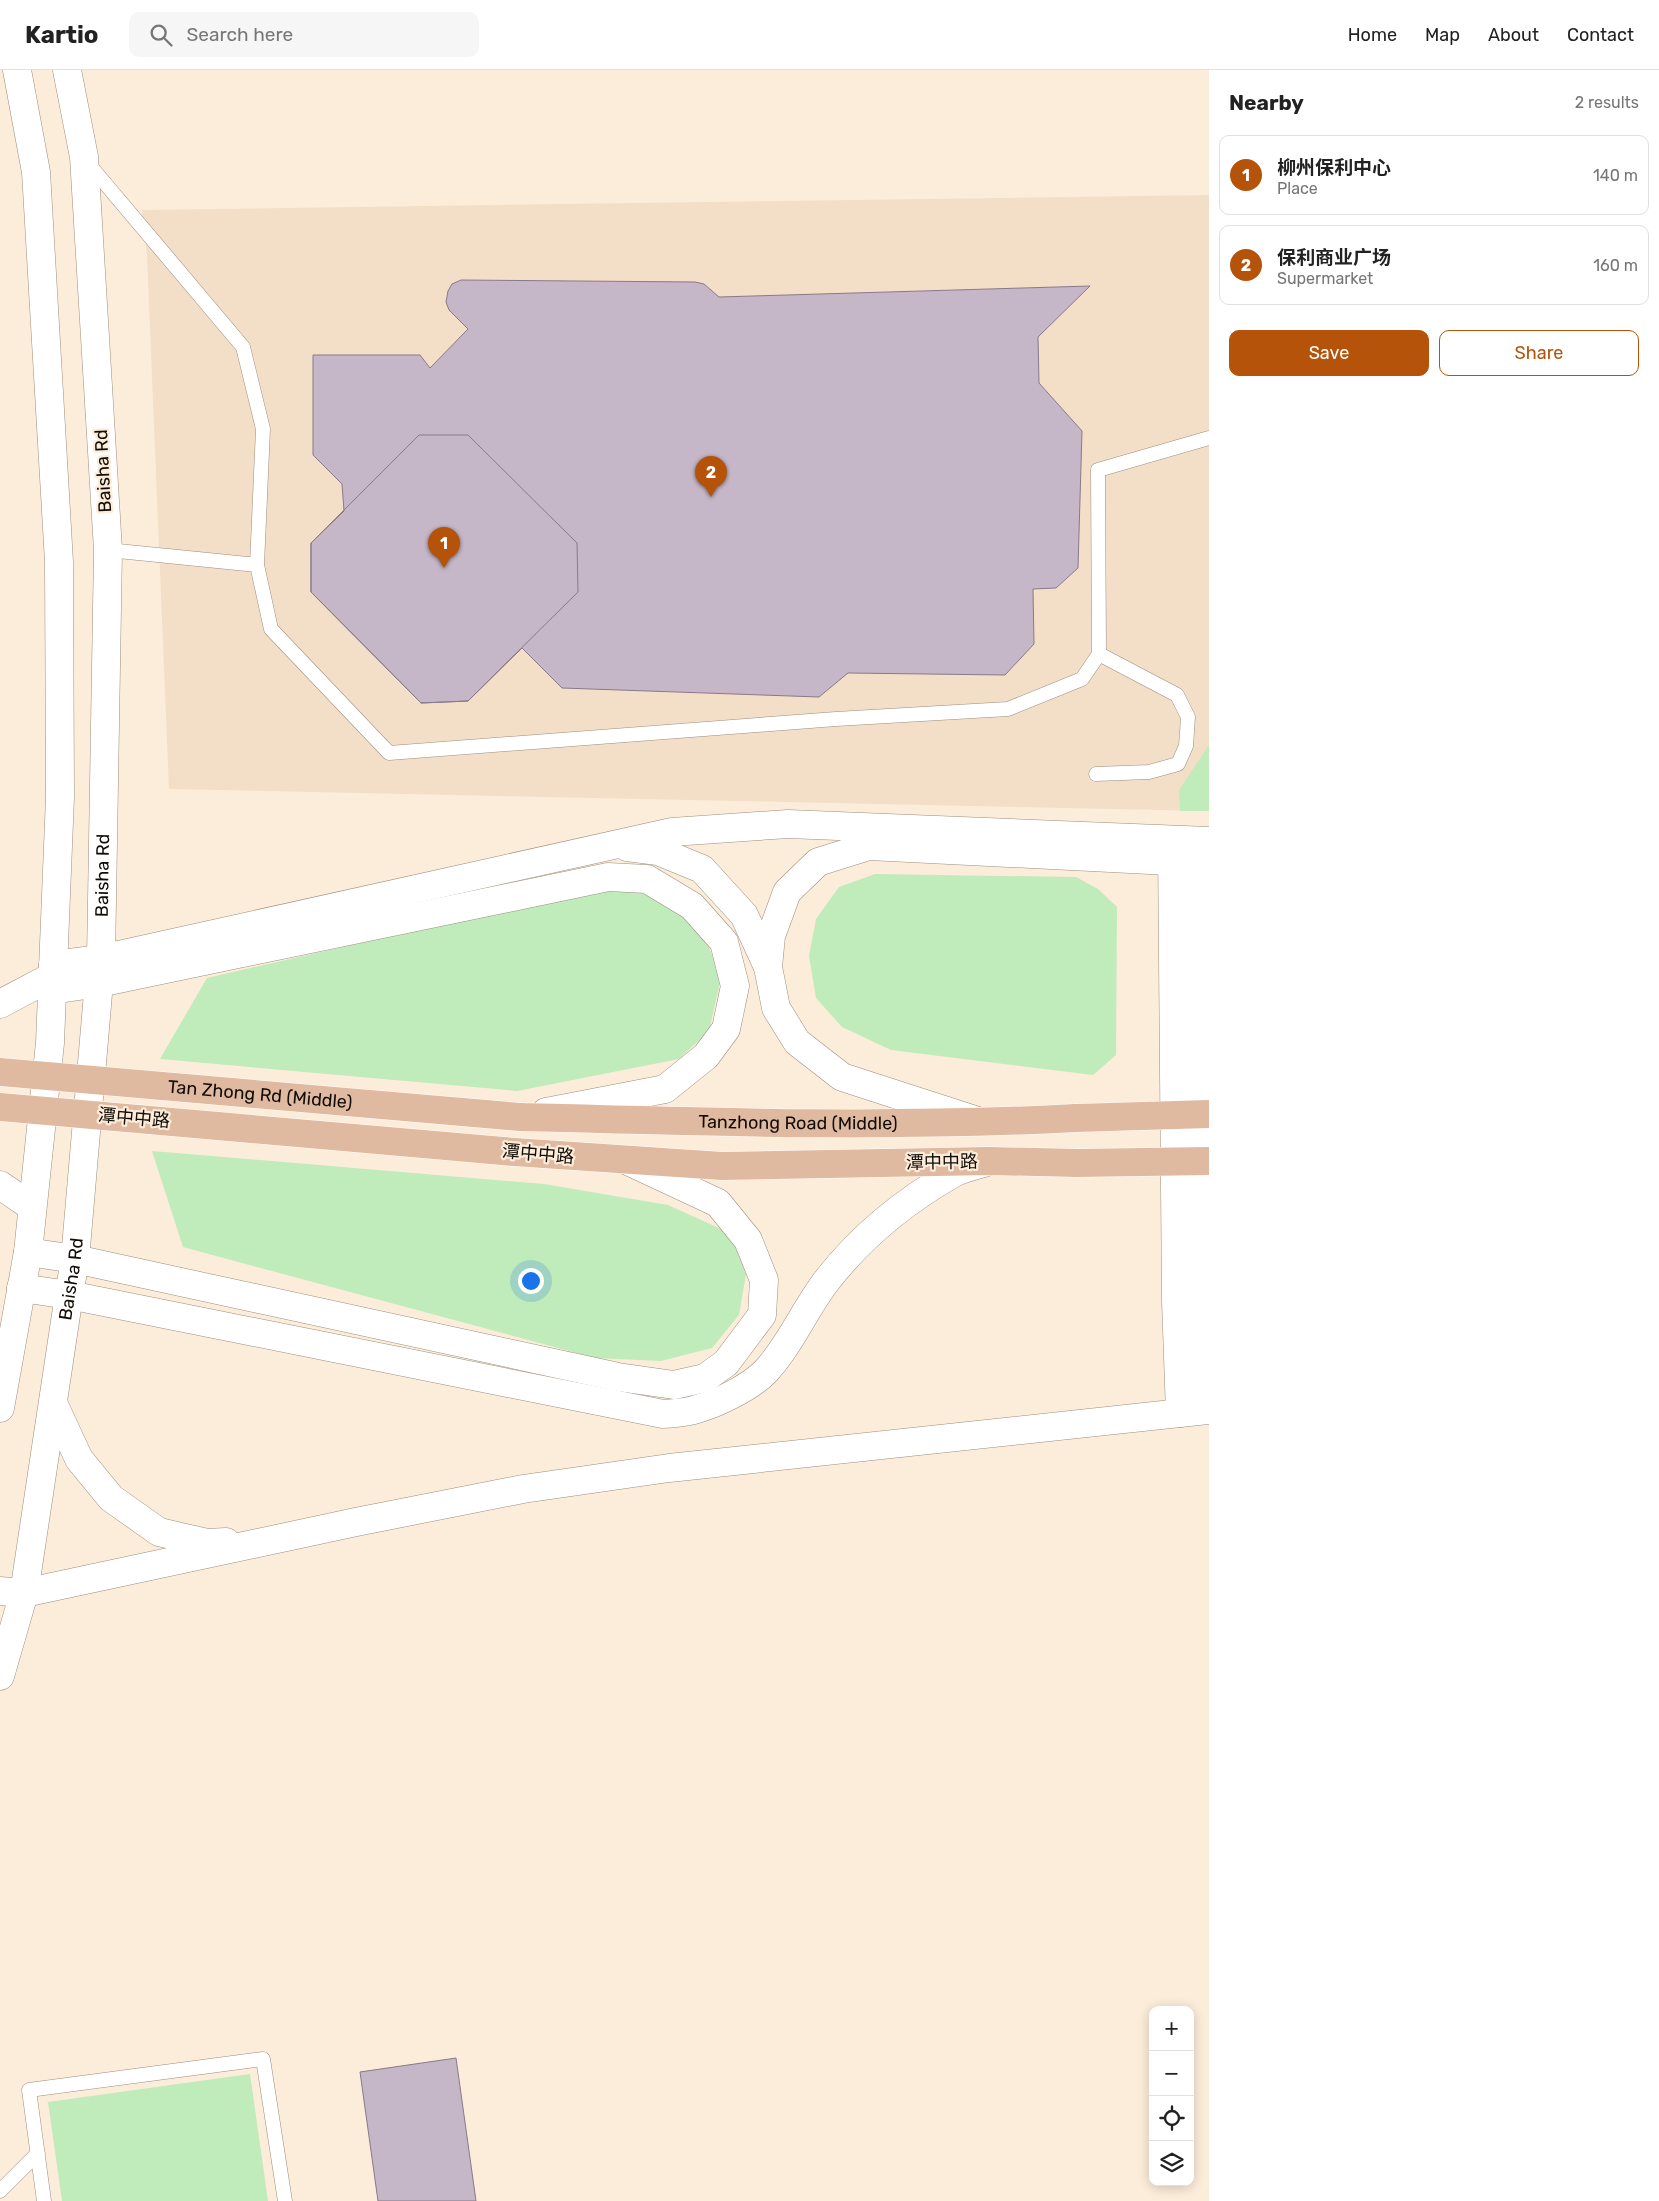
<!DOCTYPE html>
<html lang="en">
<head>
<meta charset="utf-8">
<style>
  :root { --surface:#fff; --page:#f6f6f6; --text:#222; --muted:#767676; --line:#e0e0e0; --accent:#b45309 }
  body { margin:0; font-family:Rubik,"Noto Sans SC",sans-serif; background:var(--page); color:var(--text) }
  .controls { position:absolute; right:15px; bottom:15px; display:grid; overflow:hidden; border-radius:10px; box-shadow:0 2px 12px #0003 }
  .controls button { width:45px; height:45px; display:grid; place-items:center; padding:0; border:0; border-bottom:1px solid var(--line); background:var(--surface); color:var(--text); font:25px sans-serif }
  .you { position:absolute; left:530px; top:1210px; width:18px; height:18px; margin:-12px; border:4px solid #fff; border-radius:50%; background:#1a73e8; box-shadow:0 0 0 8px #1a73e833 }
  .badge { display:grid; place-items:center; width:32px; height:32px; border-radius:50%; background:var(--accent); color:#fff; font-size:16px; font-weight:700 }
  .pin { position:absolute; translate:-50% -41px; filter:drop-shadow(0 1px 2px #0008) }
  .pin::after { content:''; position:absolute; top:26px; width:18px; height:15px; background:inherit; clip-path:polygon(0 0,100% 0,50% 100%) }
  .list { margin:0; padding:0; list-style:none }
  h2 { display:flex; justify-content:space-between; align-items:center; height:65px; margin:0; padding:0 20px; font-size:21px }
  h2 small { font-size:16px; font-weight:400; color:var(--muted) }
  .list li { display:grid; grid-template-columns:32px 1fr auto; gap:15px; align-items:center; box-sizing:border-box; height:80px; margin:0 10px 10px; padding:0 10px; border:1px solid var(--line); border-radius:10px }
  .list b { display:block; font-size:19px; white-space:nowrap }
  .list p { margin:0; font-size:16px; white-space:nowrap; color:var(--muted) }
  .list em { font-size:16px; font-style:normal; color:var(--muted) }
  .actions { display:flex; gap:10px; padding:15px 20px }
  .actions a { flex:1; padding:11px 0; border:1px solid var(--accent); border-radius:10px; text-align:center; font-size:18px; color:var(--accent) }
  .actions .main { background:var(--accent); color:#fff }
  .icon { flex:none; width:28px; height:28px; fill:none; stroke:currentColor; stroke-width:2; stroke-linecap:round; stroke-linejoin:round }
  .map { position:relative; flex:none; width:1209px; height:2131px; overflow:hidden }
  header { display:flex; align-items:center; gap:30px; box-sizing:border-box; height:70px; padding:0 25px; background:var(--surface); border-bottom:1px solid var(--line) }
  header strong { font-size:24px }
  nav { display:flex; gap:28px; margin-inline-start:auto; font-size:18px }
  .search { width:350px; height:45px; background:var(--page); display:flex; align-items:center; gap:12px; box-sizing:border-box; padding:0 18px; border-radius:10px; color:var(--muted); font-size:19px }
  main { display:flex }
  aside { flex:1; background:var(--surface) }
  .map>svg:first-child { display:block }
  .built { fill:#f3dfc7 }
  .green { fill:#c0ebbb }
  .building { fill:#c5b6c8; stroke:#877a8a }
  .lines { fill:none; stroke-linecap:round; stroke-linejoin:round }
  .lane-casing { stroke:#9c8e7e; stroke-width:15 }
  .secondary-casing { stroke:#9c8e7e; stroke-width:29 }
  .primary-casing { stroke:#fff; stroke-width:29 }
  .lane { stroke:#fff; stroke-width:14 }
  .secondary { stroke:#fff; stroke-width:28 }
  .primary { stroke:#e0b9a1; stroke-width:28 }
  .primary-bridge-casing { stroke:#fff; stroke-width:29; stroke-linecap:butt }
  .primary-bridge { stroke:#e0b9a1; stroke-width:28 }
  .labels { text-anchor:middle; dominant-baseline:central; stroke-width:4.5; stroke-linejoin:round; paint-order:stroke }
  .street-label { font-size:18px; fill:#110c06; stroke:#fcecda }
</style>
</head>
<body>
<header>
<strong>Kartio</strong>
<div class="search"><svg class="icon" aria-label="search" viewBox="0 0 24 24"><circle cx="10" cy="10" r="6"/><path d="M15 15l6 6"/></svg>Search here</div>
<nav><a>Home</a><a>Map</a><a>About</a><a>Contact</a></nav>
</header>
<main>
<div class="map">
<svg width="1209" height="2131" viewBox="0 0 1209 2131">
  <rect width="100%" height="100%" fill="#fcecda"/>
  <!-- built -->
  <path class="built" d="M 1209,125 L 1209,741 L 169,719 L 147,185 L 142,140 Z"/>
  <!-- green -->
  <path class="green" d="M 1209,675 L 1209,741 L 1180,741 L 1179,720 Z
    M 875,804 L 1076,807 L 1098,819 L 1117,837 L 1116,985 L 1093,1005 L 891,980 L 842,957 L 816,928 L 809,886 L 816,849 L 839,817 Z
    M 602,818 L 657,825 L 700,855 L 721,908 L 709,961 L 679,989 L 517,1021 L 160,989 L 207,908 Z
    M 152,1081 L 544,1114 L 668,1135 L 732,1164 L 746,1204 L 739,1245 L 712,1278 L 661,1291 L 595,1288 L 183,1177 Z
    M 250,2004 L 268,2131 L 62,2131 L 48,2032 Z"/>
  <!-- building -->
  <path class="building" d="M 461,210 L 695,212 L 704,214 L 719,227 L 1090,216 L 1038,267 L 1039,313 L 1082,361 L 1078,498 L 1056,518 L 1033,519 L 1034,574 L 1005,605 L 848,603 L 819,627 L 562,618 L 522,578 L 468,631 L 421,633 L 311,522 L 311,473 L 344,441 L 342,414 L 313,385 L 313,285 L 420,285 L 430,298 L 468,259 L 449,240 L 446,232 L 448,221 L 452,214 Z
    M 419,365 L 468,365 L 577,473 L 578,522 L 468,631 L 421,633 L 311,522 L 311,473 Z
    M 456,1988 L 476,2131 L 378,2131 L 360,2002 Z"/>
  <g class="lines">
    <!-- lane casing -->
    <g class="lane-casing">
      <path id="lane" d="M 87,92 L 243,277 L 263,359 L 257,495 L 271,559 L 389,683 L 836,649 L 1008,639 L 1082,609 L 1099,584 L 1098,400 L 1209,368
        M 108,480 L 257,495
        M 1096,704 L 1149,702 L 1178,694 L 1186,676 L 1188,647 L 1177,625 L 1099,584
        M 0,2121 L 38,2083
        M 44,2131 L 29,2020 L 263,1989 L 285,2131"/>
    </g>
    <!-- secondary casing -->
    <g class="secondary-casing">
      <g id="secondary">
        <path d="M 1172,774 L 1176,1231 L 1180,1343"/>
        <path d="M 1197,774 L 1197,889 L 1204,1340"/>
        <path d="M 627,777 L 658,781 L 702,799 L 744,845 L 767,895"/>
        <path d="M 53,895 L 101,889 L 672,762 L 788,754 L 1209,771"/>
        <path d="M 52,920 L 99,913 L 608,807 L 647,809 L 692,836 L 724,872 L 735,916 L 726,959 L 706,986 L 665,1019 L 546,1042"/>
        <path d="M 0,934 L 53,906"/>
        <path d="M 978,1051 L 842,1007 L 797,972 L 776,938 L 768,897 L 771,866 L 787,822 L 818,792 L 869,776 L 1209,793"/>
        <path d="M 0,1115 L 32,1137"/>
        <path d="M 28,1182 L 75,1189 L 618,1307 L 674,1315 L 705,1308 L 726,1293 L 762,1245 L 764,1210 L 748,1170 L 718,1133 L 626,1090"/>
        <path d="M 21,1218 L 69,1225 L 663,1344 C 674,1343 687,1343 697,1339 C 718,1333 751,1317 766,1301 C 791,1274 805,1238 828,1209 C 861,1167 905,1131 952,1104 C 961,1099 973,1096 984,1093"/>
        <path d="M 54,1335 L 79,1389 L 111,1428 L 159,1462 L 207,1473 L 226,1472"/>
        <path d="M 0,1338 L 28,1182 L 50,973 L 60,727 L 59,492 L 36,102 L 17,0"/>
        <path d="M 0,1521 L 24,1523 L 356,1452 L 523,1419 L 669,1398 L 1209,1340"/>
        <path id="s1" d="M 0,1606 L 24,1523 L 69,1225 L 75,1189 L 101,889 L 108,480 L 84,87 L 67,0"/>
      </g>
    </g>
    <!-- primary casing -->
    <g class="primary-casing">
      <g id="primary">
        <path id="s2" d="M 520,1047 C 705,1052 891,1058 1076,1048"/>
        <path d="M 514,1082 L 722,1096 L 989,1091 L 1077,1093"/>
      </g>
    </g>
    <!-- lane -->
    <use href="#lane" class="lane"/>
    <!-- secondary -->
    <use href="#secondary" class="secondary"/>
    <!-- primary -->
    <use href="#primary" class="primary"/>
    <!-- primary-bridge casing -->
    <g class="primary-bridge-casing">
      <g id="primary-bridge">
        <path id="s3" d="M 0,1002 L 520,1047"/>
        <path d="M 0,1037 L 514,1082"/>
        <path d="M 1076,1048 L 1209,1044"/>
        <path d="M 1077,1093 L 1209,1091"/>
      </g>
    </g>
    <!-- primary-bridge -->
    <use href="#primary-bridge" class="primary-bridge"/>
  </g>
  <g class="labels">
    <!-- street labels -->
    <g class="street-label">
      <text transform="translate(103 401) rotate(-93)">Baisha Rd</text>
      <text stroke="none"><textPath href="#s1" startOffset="809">Baisha Rd</textPath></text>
      <text stroke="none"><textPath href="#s3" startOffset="261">Tan Zhong Rd (Middle)</textPath></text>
      <text transform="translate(134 1048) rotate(5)">潭中中路</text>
      <text stroke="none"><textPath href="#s2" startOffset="278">Tanzhong Road (Middle)</textPath></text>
      <text transform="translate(538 1084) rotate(5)">潭中中路</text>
      <text transform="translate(942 1092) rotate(-1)">潭中中路</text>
      <text stroke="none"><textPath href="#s1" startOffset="404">Baisha Rd</textPath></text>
    </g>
  </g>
</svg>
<div class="controls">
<button>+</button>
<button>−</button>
<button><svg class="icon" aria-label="locate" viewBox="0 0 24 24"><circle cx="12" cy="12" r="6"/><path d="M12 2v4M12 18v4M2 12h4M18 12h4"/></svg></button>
<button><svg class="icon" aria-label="layers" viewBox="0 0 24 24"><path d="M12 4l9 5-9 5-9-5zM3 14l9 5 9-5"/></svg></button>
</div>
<div class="you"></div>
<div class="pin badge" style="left:444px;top:498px">1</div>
<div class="pin badge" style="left:711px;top:427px">2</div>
</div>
<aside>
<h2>Nearby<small>2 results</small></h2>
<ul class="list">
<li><span class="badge">1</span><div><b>柳州保利中心</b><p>Place</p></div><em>140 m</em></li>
<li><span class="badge">2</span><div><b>保利商业广场</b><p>Supermarket</p></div><em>160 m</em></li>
</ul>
<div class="actions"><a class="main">Save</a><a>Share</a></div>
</aside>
</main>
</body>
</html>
